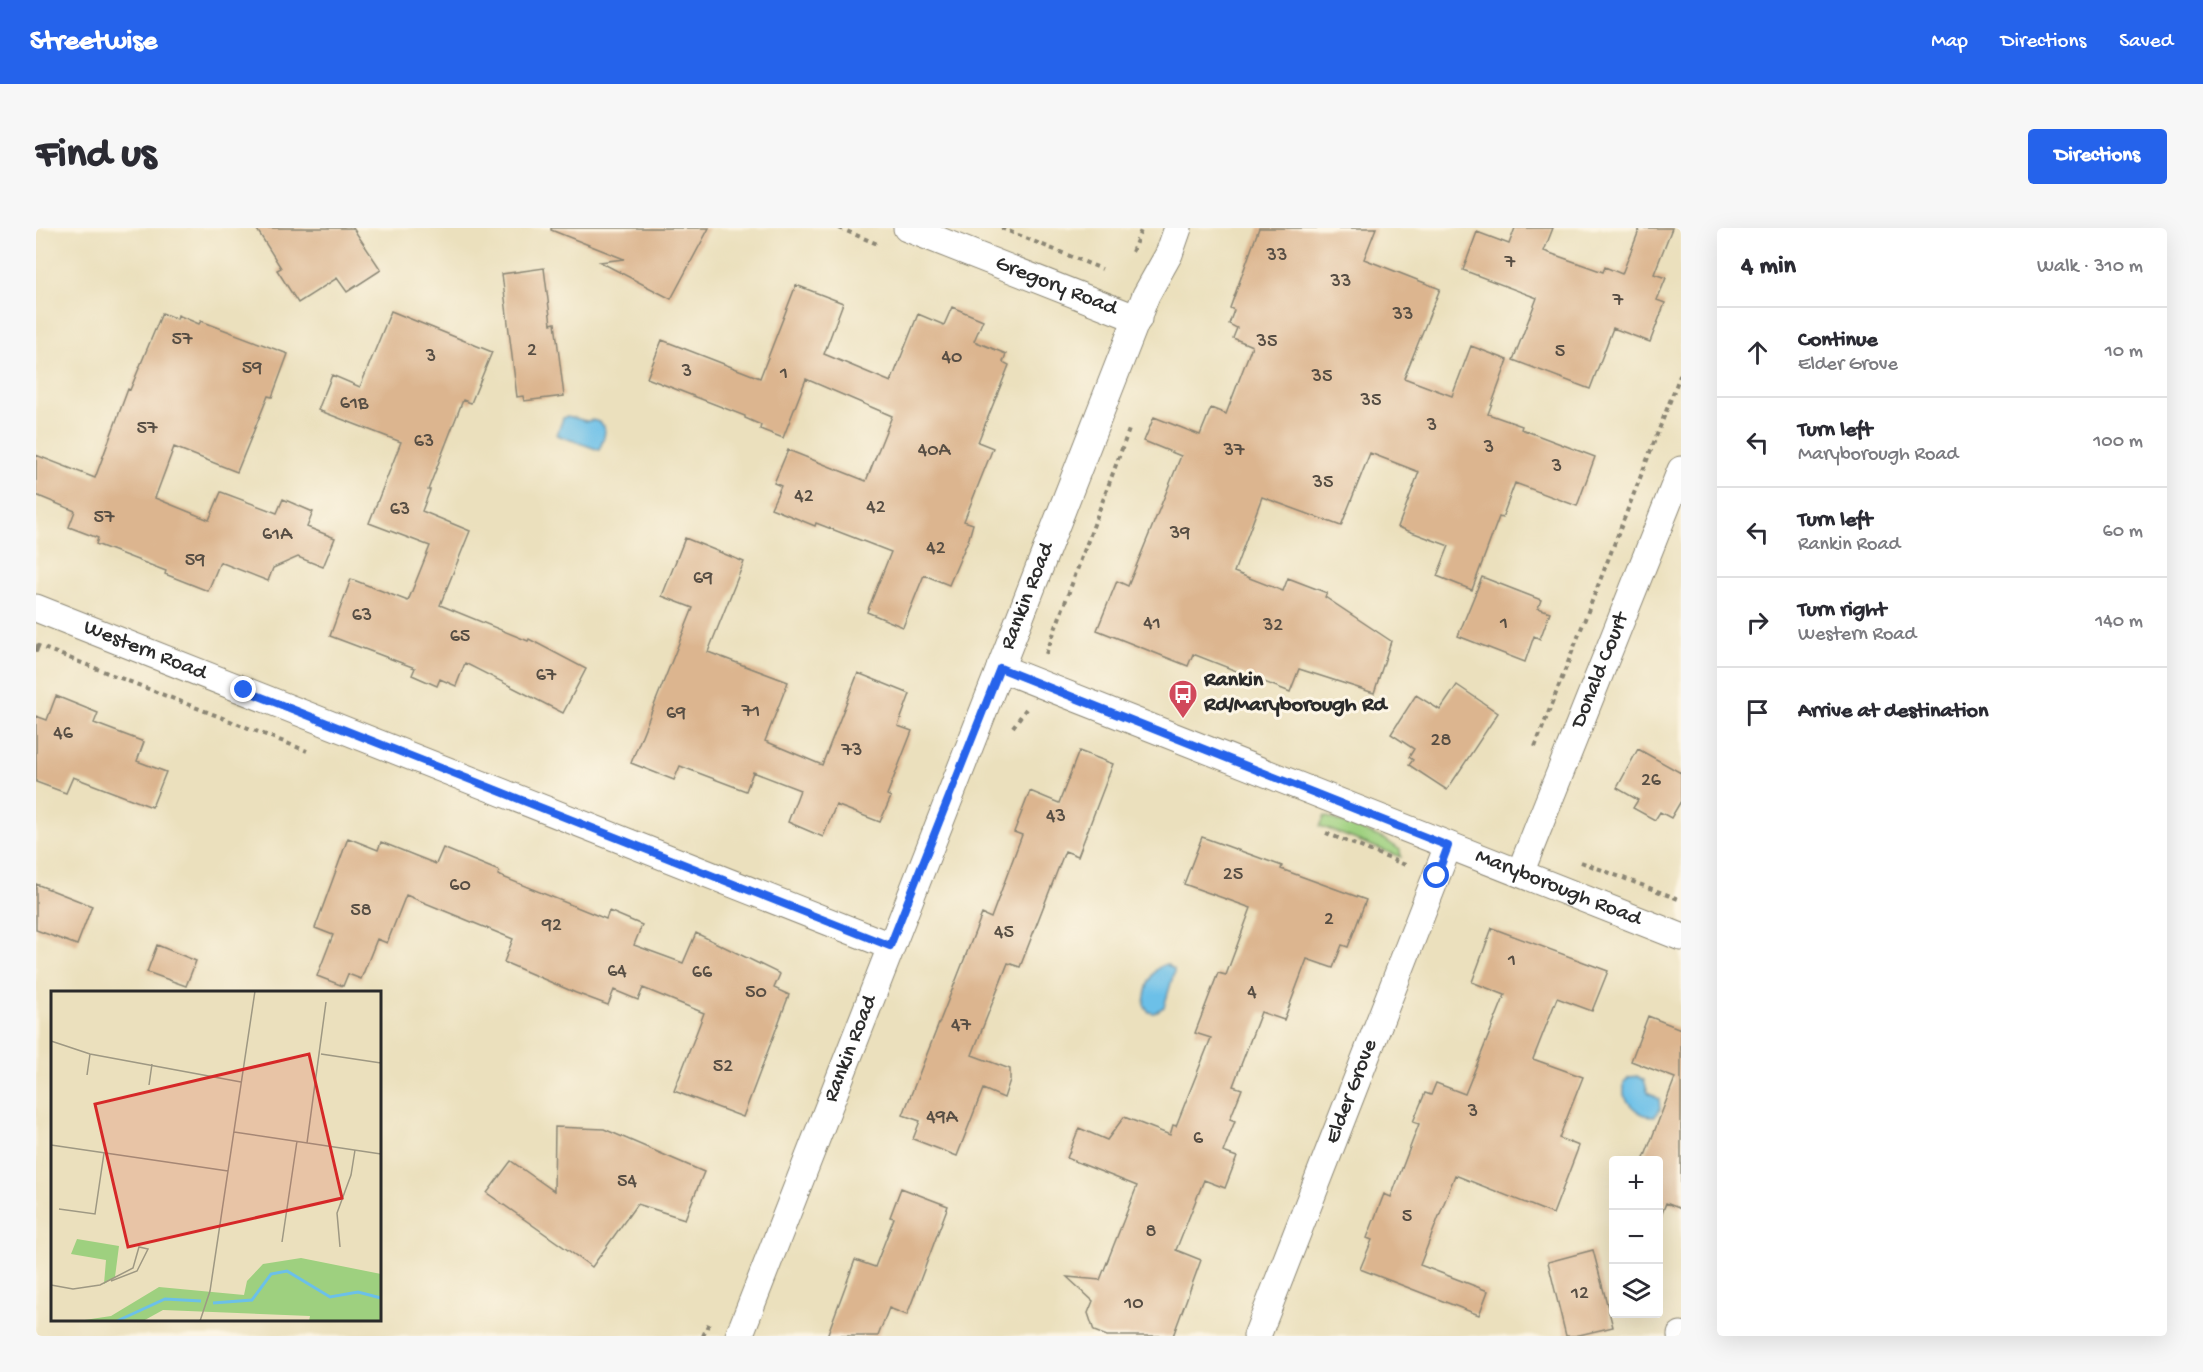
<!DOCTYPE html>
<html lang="en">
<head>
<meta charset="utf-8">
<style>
  :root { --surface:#fff; --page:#f7f7f7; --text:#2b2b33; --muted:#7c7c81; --line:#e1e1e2; --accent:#2563eb }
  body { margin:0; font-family:"Gochi Hand",sans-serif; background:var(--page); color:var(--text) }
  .controls { position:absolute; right:18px; bottom:18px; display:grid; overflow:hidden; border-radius:6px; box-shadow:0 6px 24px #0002 }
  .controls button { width:54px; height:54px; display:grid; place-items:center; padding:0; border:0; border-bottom:2px solid var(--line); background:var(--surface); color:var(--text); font:30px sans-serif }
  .stop { position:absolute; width:18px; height:18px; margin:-14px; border:4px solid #2563eb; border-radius:50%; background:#fff }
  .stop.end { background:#2563eb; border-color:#fff; box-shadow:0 2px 6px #0008 }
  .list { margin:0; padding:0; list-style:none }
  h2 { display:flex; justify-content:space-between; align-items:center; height:78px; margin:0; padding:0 24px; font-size:26px }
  h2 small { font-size:20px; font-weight:400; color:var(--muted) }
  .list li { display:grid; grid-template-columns:39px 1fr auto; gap:18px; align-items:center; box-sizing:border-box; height:90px; padding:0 24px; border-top:2px solid var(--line) }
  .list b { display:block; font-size:22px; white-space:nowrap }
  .list p { margin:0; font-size:20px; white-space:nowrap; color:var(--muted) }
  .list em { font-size:20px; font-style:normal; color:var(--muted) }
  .icon { flex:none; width:33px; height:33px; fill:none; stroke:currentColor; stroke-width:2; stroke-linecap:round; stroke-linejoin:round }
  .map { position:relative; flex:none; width:1645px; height:1108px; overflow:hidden; border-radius:6px }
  header { display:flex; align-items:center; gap:36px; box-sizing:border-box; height:84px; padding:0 30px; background:var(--accent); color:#fff }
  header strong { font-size:28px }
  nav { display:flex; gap:33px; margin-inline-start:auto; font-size:21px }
  .intro { display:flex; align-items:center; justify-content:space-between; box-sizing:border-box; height:144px; padding:0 36px }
  h1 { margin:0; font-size:42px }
  .button { padding:15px 27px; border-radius:6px; background:var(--accent); color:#fff; font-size:21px; font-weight:700 }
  main { display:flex; gap:36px; padding:0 36px }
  aside { flex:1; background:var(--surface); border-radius:6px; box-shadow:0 6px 24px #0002 }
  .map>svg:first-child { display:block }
  .green { fill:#9ed07f; stroke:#647e55; stroke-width:1.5 }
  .water { fill:#6cc0e8; stroke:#4c768a; stroke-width:1.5 }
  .building { fill:#dcb58f }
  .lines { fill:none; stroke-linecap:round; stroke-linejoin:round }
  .minor-casing { stroke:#8b8674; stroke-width:29 }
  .path { stroke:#8b8674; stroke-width:4; stroke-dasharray:4.5 4.5; stroke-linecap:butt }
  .minor { stroke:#fff; stroke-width:27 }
  .route { stroke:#2563eb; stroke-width:8 }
  .labels { text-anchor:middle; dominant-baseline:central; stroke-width:6; stroke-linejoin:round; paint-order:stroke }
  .number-label { font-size:20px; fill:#574e44 }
  .street-label { font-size:22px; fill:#2b2b2b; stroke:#fcf5e5 }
  .poi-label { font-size:22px; font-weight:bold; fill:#2b2b2b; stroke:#fcf5e5; text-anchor:start }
  .inset-river { fill:none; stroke:#6cc0e8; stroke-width:3 }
  .inset-road { fill:none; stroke:#9e9883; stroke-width:1.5 }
  .view { fill:#d62828; fill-opacity:0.15; stroke:#d62828; stroke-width:3 }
  .inset-edge { fill:none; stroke:#2b2b2b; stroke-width:3 }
</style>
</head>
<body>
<header>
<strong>Streetwise</strong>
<nav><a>Map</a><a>Directions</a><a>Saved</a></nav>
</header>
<div class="intro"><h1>Find us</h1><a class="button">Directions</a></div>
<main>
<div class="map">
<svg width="1645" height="1108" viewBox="0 0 1645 1108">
  <rect width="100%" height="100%" fill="#fcf5e5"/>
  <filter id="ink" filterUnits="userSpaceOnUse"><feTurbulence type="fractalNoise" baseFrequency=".0167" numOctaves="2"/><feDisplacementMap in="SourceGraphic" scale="12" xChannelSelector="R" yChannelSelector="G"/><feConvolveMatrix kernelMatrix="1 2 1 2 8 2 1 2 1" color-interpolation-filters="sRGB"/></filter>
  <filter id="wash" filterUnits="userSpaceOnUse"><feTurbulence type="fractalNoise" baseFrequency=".008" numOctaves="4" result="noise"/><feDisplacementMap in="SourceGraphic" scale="24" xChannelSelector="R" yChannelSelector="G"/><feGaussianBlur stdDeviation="1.35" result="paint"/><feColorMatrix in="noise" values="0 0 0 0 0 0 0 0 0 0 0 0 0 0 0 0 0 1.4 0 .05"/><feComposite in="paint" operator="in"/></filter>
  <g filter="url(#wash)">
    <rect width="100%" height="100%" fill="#ebe0bd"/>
    <!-- green -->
    <path class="green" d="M 1289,588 L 1348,611 L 1364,622 L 1365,629 L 1284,598 Z"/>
    <!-- water -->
    <path class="water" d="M 531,188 C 538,189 544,192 550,193 C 556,193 554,191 560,193 C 575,197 567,213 563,222 L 521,207 L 527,190 Z
      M 1130,736 L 1138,741 L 1138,745 L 1128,779 L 1118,785 L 1113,784 L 1108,777 C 1109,762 1114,740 1130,736 Z
      M 1601,848 L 1608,852 L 1612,864 L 1623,871 L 1624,882 L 1619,888 C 1605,889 1594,879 1588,867 L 1588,854 L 1593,849 Z"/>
    <g id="blocks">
      <!-- building -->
      <path class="building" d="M 220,0 L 317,0 L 345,42 L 311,64 L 301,50 L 262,75 L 241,42 L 245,40 Z
        M 515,0 L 673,0 L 635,71 L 564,34 L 588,31 L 515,2 Z
        M 1223,0 L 1340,0 L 1328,31 L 1404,61 L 1368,150 L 1416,168 L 1435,118 L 1472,132 L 1452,186 L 1486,198 L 1485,201 L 1559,229 L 1541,278 L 1479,255 L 1466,290 L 1463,289 L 1436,362 L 1401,348 L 1413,318 L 1362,299 L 1383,244 L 1334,225 L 1305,298 L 1226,269 L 1198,344 L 1247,363 L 1252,350 L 1291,365 L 1289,369 L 1355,413 L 1338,465 L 1263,441 L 1254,464 L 1157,426 L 1152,438 L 1061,402 L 1081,353 L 1092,358 L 1145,228 L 1108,213 L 1118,189 L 1164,207 L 1175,180 L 1190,186 L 1216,118 L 1197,110 L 1201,100 L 1193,96 L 1198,82 L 1194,80 Z
        M 1479,0 L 1517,0 L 1508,23 L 1567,44 L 1569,39 L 1586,46 L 1604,0 L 1636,0 L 1618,46 L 1630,50 L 1621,72 L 1629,75 L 1614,114 L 1577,100 L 1554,161 L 1477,132 L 1501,70 L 1427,42 L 1441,4 L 1473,16 Z
        M 508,40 L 515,96 L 519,95 L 528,168 L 488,173 L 487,168 L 481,169 L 466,46 Z
        M 760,57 L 807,75 L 788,126 L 855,154 L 882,86 L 908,97 L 916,79 L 947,92 L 938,113 L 970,126 L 967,134 L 973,137 L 942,214 L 957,220 L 928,293 L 937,296 L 933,310 L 913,357 L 888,347 L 867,399 L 831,384 L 855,324 L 780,295 L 779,298 L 735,280 L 745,258 L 738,255 L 752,222 L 830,253 L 856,188 L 770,151 L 747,210 L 724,201 L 725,197 L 709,190 L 709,188 L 611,150 L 626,112 L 724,150 Z
        M 355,83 L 456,124 L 435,175 L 427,172 L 392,262 L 394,262 L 386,283 L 434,303 L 404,377 L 492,413 L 493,411 L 550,441 L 527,485 L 429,435 L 420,458 L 404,451 L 401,458 L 376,447 L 379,440 L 294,408 L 315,351 L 372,373 L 394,318 L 333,295 L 365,214 L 282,182 L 296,147 L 324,159 Z
        M 126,85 L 141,91 L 142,87 L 163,96 L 165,93 L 252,126 L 236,169 L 232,168 L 201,244 L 138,219 L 119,270 L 173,292 L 185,264 L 241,285 L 247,271 L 277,284 L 271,299 L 299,310 L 287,339 L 262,329 L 237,340 L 232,353 L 184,334 L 172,363 L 129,346 L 130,343 L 60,316 L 62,310 L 33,299 L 39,283 L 0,267 L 0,227 L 59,250 L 92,161 L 94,162 Z
        M 649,310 L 708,334 L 672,424 L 752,454 L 729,513 L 786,537 L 822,445 L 874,466 L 862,498 L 876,503 L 851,567 L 855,569 L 844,594 L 800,577 L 787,609 L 752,594 L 764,562 L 717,544 L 710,563 L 644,538 L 638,552 L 595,535 L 657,380 L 626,368 Z
        M 1446,349 L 1505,372 L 1502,380 L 1514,384 L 1504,411 L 1498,408 L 1489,434 L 1422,408 Z
        M 1421,457 L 1462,485 L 1411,562 L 1373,537 L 1377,532 L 1373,529 L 1378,521 L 1355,506 L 1380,467 L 1404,482 Z
        M 20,468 L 62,485 L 58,495 L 108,514 L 101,533 L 130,544 L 116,579 L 37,549 L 30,565 L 0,554 L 0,488 L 11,492 Z
        M 1602,521 L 1645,545 L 1645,573 L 1635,590 L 1624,584 L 1619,592 L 1597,580 L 1602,572 L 1581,560 Z
        M 1043,523 L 1077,536 L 1042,628 L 1029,623 L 984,739 L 972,735 L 936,827 L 974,841 L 974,852 L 968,870 L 947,861 L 921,928 L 877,911 L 884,893 L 867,887 L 946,686 L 955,690 L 986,607 L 978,604 L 994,563 L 1023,575 Z
        M 1166,609 L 1246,638 L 1245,641 L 1330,672 L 1312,719 L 1306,717 L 1297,740 L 1271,731 L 1248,792 L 1225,784 L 1197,858 L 1206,861 L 1194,891 L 1199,893 L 1187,924 L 1201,929 L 1189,960 L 1168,952 L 1140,1022 L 1165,1032 L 1137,1108 L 1071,1108 L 1058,1103 L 1052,1085 L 1057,1073 L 1031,1049 L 1064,1052 L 1101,958 L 1031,930 L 1043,900 L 1071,912 L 1088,889 L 1134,907 L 1137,897 L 1140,898 L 1175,810 L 1159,805 L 1182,745 L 1190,747 L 1215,680 L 1148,656 Z
        M 312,610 L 342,622 L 345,614 L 400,636 L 407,620 L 463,643 L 462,647 L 570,691 L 573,683 L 606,697 L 598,717 L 647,735 L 660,705 L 744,746 L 738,760 L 753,767 L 707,889 L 638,863 L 668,785 L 607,760 L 602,772 L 578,762 L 572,777 L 540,765 L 468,734 L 477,711 L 370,667 L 351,715 L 341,711 L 325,751 L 312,746 L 307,758 L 281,748 L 297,707 L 279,700 Z
        M 0,656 L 56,678 L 41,717 L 0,702 Z
        M 1456,700 L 1572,743 L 1556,783 L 1521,770 L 1497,831 L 1547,849 L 1523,910 L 1543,918 L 1517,986 L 1419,947 L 1384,1037 L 1452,1063 L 1443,1087 L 1324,1041 L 1336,1012 L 1331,1010 L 1348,966 L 1355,969 L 1383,896 L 1377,894 L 1389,865 L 1395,867 L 1400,855 L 1429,866 L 1469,767 L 1436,754 Z
        M 121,717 L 160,733 L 150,758 L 111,744 Z
        M 1612,788 L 1645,801 L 1645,981 L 1630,975 L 1625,988 L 1623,987 L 1623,933 L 1607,933 L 1639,850 L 1595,833 Z
        M 519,899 L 568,901 L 668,944 L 649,991 L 601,976 L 556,1039 L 451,965 L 475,933 L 518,963 Z
        M 865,960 L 912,978 L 871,1087 L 853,1080 L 842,1108 L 791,1108 L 819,1032 L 839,1039 L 858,990 L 854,989 Z
        M 1557,1022 L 1577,1099 L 1539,1108 L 1530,1108 L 1512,1034 Z"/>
    </g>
  </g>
  <g filter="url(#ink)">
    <use href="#blocks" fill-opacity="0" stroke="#8b8674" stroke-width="1.5"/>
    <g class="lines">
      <!-- minor casing -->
      <g class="minor-casing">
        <g id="minor">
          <path id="s1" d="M 871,0 L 1102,91"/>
          <path id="s2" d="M 0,380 L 854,718"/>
          <path id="s3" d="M 964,440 L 1645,709"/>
          <path id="s4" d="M 1484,645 L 1645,242"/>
          <path id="s5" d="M 703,1108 L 1110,67 L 1133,26 L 1142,0"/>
          <path id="s6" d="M 1221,1108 L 1412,618"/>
          <path d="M 1645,1108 L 1645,1107"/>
        </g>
      </g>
      <!-- path -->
      <path class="path" d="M 803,0 L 844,17
        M 965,0 L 1066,41
        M 1096,24 L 1106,0
        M 0,417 L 271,523
        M 0,424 L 2,418
        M 1010,426 L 1094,199
        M 977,499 L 990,481
        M 1499,519 L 1645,145
        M 1290,605 L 1372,638
        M 1545,634 L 1645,672
        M 667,1108 L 673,1095"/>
      <!-- minor -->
      <use href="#minor" class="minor"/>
    </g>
  </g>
  <g class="lines" filter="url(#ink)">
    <!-- route -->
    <path class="route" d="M 208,462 L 854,718 L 964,440 L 1412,618 L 1401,648"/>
  </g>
  <!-- icons -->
  <defs>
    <g id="bus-pin" transform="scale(1.5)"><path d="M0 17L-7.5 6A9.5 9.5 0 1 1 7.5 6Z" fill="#d1495b" stroke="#fcf5e5"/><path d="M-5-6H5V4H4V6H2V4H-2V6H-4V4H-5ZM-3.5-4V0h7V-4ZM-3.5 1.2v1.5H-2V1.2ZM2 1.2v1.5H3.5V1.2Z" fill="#fff"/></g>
  </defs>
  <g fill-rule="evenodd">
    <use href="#bus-pin" x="1147" y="466"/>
  </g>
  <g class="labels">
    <!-- number labels -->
    <g class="number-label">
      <text x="1241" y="28">33</text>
      <text x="1474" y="35">7</text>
      <text x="1305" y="54">33</text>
      <text x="1582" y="73">7</text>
      <text x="1367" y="87">33</text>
      <text x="146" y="112">57</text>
      <text x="1231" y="114">35</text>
      <text x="496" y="123">2</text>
      <text x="1524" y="124">5</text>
      <text x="395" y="129">3</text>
      <text x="916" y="130">40</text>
      <text x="216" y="141">59</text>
      <text x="651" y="144">3</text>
      <text x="748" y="146">1</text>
      <text x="1286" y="149">35</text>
      <text x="1335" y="173">35</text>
      <text x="318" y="176">61B</text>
      <text x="1396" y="198">3</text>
      <text x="111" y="201">57</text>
      <text x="388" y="214">63</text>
      <text x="1453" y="220">3</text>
      <text x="898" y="223">40A</text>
      <text x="1198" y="223">37</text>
      <text x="1521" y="239">3</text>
      <text x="1287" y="255">35</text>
      <text x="768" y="269">42</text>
      <text x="840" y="280">42</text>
      <text x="364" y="282">63</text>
      <text x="68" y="290">57</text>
      <text x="1144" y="306">39</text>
      <text x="241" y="307">61A</text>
      <text x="900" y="321">42</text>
      <text x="159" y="333">59</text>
      <text x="667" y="351">69</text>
      <text x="326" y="388">63</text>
      <text x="1116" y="396">41</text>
      <text x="1468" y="396">1</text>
      <text x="1237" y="398">32</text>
      <text x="424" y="409">65</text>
      <text x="510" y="448">67</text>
      <text x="715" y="484">71</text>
      <text x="640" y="486">69</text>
      <text x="27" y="506">46</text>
      <text x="1405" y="513">28</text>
      <text x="816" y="523">73</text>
      <text x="1615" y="553">26</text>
      <text x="1020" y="589">43</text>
      <text x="1197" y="647">25</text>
      <text x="424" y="658">60</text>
      <text x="325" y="683">58</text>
      <text x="1293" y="692">2</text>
      <text x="516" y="698">92</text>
      <text x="968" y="705">45</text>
      <text x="1476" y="733">1</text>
      <text x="581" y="744">64</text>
      <text x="666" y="745">66</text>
      <text x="720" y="765">50</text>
      <text x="1216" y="765">4</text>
      <text x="925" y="798">47</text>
      <text x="687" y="839">52</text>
      <text x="1437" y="884">3</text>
      <text x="906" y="890">49A</text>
      <text x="1162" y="911">6</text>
      <text x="591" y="954">54</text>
      <text x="1371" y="989">5</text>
      <text x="1115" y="1004">8</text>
      <text x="1544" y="1066">12</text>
      <text x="1098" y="1076">10</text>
    </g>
    <!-- street labels -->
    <g class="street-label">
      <text stroke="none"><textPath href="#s1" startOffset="160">Gregory Road</textPath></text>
      <text stroke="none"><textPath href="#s5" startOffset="794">Rankin Road</textPath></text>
      <text stroke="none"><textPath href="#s2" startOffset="117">Western Road</textPath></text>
      <text stroke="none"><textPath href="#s4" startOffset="218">Donald Court</textPath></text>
      <text stroke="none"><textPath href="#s3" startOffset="600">Maryborough Road</textPath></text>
      <text stroke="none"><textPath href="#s5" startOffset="308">Rankin Road</textPath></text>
      <text stroke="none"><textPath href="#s6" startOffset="262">Elder Grove</textPath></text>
    </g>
    <!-- poi labels -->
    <g class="poi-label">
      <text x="1168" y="453">Rankin<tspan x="1168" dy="25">Rd/Maryborough Rd</tspan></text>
    </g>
  </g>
  <!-- overview -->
  <g transform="translate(15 763)">
    <rect width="330" height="330" fill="#ebe0bd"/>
    <path d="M 26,248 L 68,255 L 64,286 L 53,293 L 55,269 L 20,263 ZM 250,267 L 330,283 L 330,330 L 258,330 L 259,325 L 112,319 L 92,330 L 27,330 L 60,325 L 108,296 L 193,304 L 196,290 L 212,273 Z" fill="#9ed07f"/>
    <path class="inset-river" d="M 162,312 L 201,309 L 220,283 L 236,280 L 279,306 L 307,301 L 330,307M 66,330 L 114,308 L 150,310"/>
    <path class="inset-road" d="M 0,50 L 39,63 L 190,91M 270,63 L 330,72M 36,84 L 39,63M 98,94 L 101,73M 183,141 L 330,163M 256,152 L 275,11M 0,154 L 177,180M 8,218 L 44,223 L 53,162M 231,251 L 246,150M 289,256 L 286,222 L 300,184 L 304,159M 0,294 L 22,298 L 49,294 L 82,277 L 88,256 L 97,258 L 86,280 L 60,290M 149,330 L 159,300 L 204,0"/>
    <path class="view" d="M 258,63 L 291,207 L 77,256 L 44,113 Z"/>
    <rect width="330" height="330" class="inset-edge"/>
  </g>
</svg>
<div class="controls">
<button>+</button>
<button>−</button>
<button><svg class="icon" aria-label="layers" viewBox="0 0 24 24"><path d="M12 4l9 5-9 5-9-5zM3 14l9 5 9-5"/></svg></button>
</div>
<div class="stop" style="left:1401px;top:648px"></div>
<div class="stop end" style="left:208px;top:462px"></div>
</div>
<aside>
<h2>4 min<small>Walk · 310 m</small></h2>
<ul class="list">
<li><svg class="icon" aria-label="ahead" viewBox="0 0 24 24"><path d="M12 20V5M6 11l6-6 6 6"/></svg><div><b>Continue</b><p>Elder Grove</p></div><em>10 m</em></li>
<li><svg class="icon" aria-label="left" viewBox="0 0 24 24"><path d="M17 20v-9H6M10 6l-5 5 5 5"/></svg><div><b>Turn left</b><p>Maryborough Road</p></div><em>100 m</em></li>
<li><svg class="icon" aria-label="left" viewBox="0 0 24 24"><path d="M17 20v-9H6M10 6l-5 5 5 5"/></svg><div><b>Turn left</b><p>Rankin Road</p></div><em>60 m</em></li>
<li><svg class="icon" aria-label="right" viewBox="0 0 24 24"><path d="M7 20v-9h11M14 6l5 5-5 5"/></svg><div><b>Turn right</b><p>Western Road</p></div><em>140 m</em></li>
<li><svg class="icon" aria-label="arrive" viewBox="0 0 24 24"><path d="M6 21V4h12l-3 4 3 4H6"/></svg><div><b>Arrive at destination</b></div></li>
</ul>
</aside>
</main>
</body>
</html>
